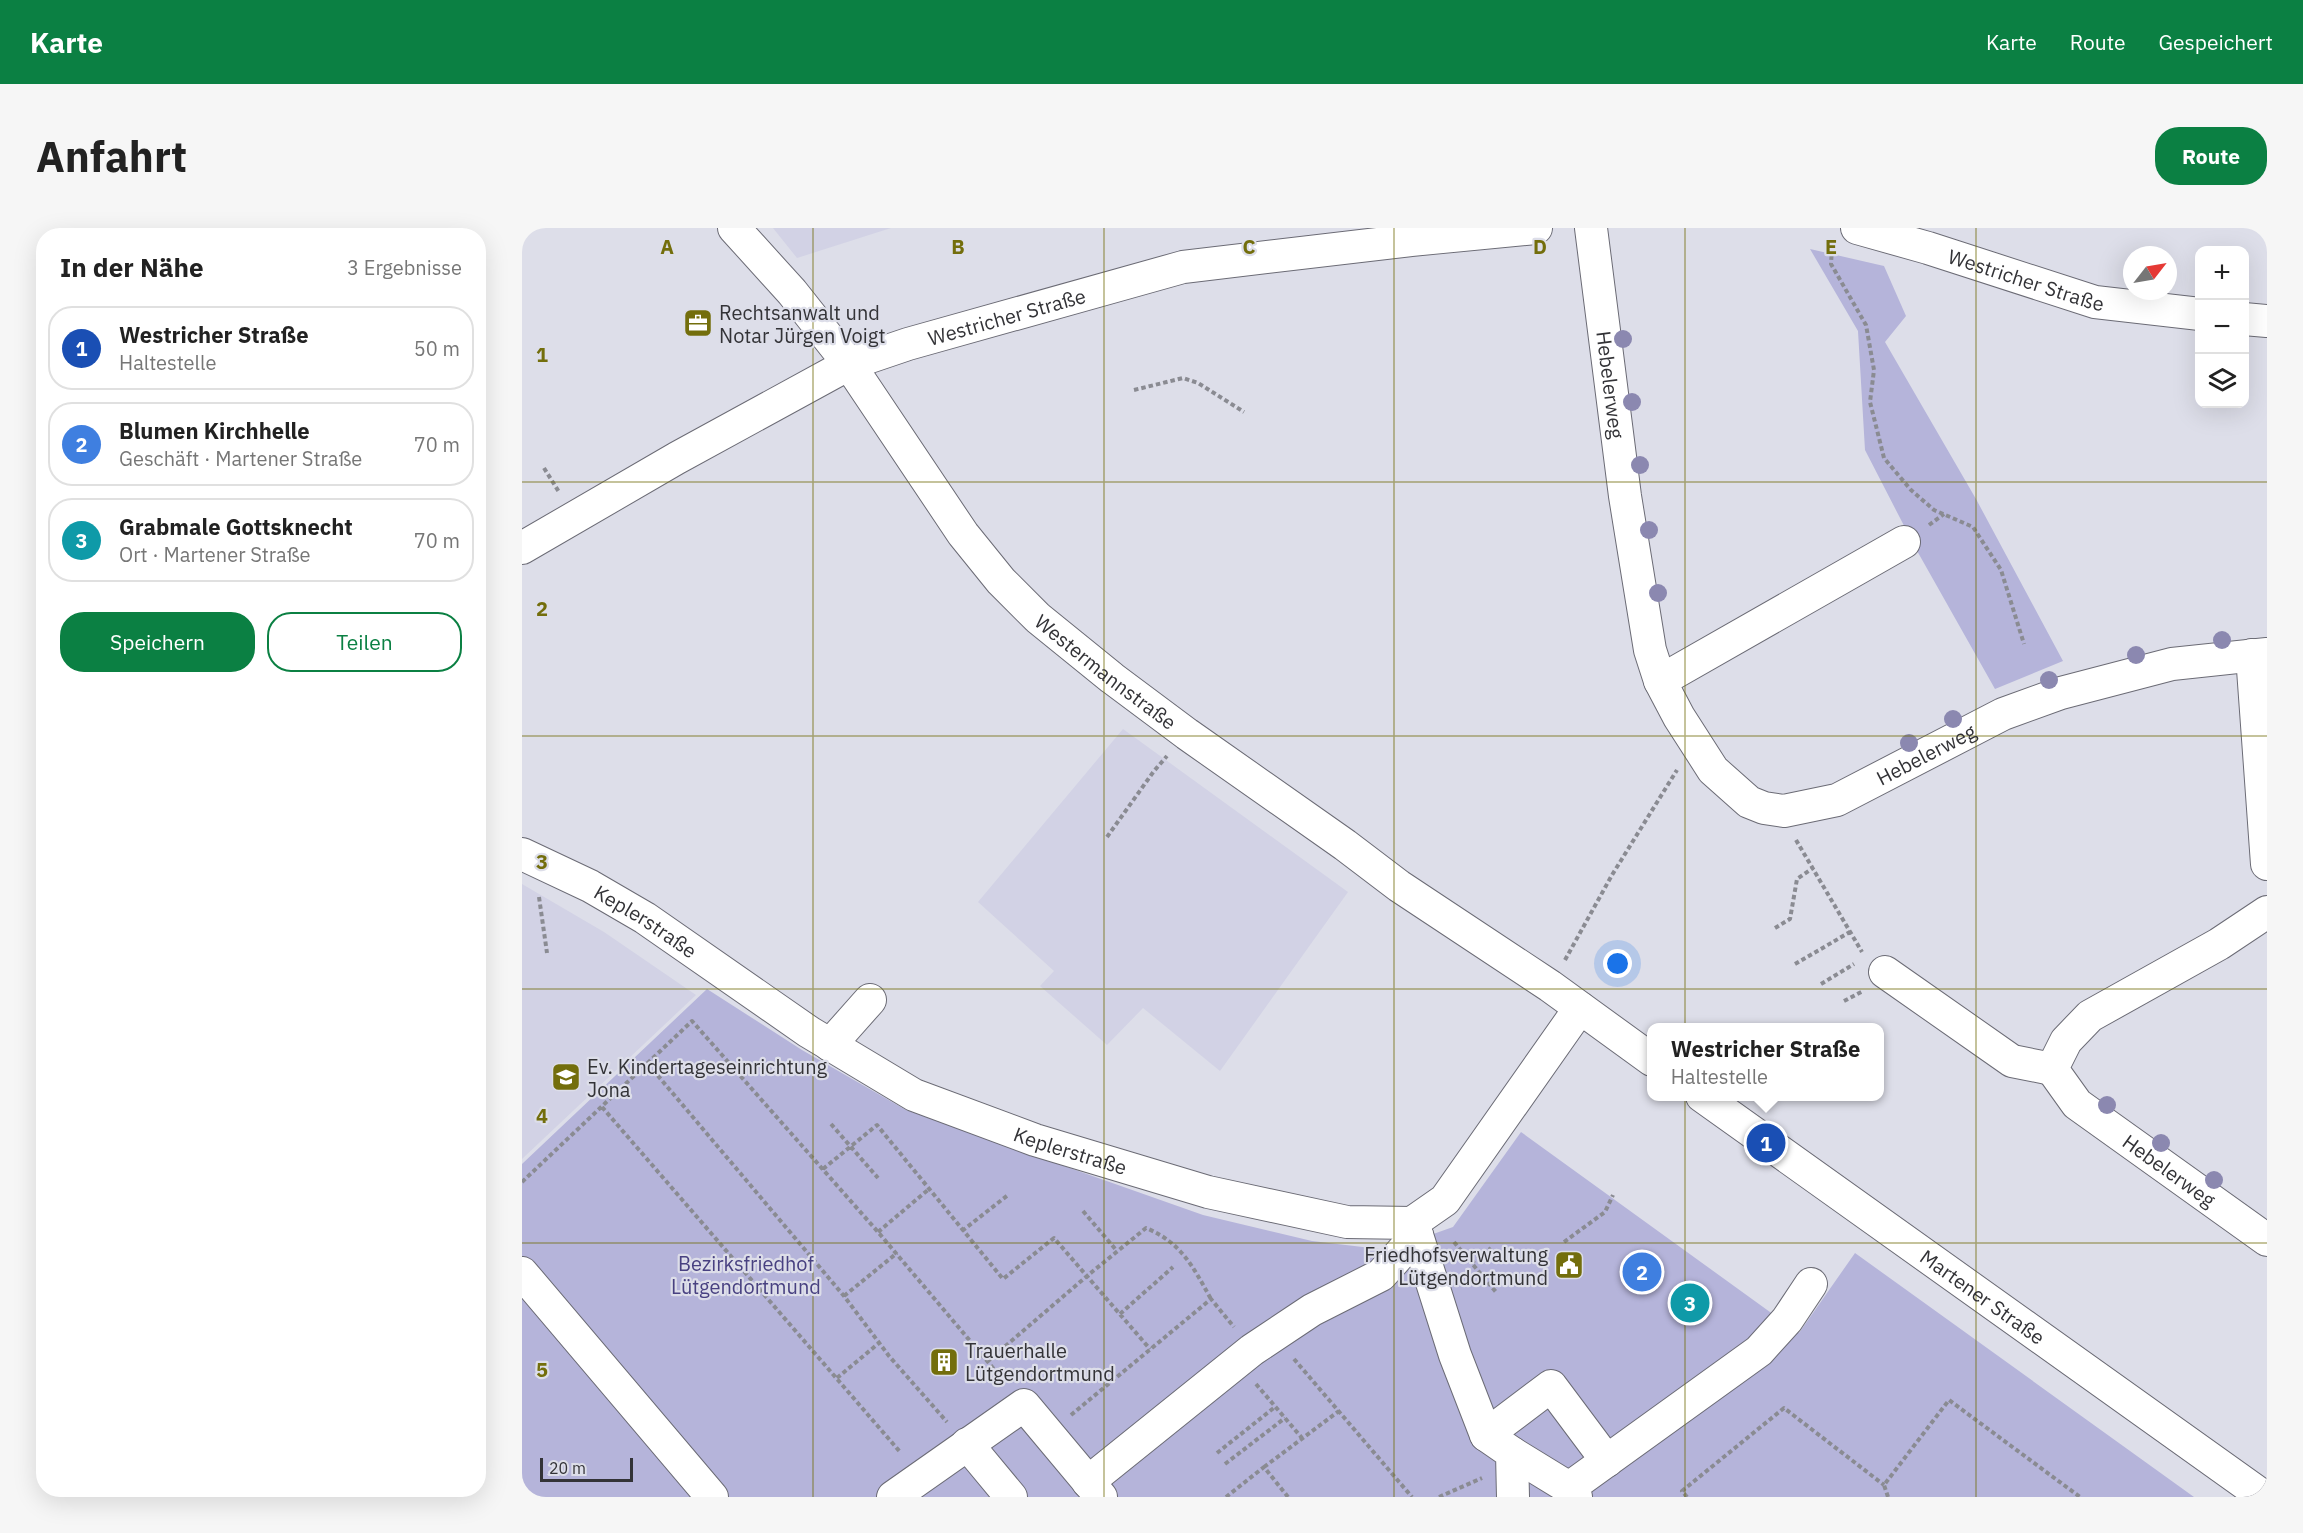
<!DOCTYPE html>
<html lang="de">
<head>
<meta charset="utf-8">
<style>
  :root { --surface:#fff; --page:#f6f6f6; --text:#222; --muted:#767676; --line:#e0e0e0; --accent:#0b8043 }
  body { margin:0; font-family:"IBM Plex Sans",sans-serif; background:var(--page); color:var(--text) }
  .controls { position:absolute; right:18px; top:18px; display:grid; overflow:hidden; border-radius:12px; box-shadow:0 6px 24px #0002 }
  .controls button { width:54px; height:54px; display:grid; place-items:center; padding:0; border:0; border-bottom:2px solid var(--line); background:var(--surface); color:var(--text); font:30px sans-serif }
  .compass { position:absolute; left:1601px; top:18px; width:54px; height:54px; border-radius:50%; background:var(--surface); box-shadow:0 6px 24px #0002; rotate:59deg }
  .scale { position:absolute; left:18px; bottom:15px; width:93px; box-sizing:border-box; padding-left:6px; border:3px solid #333337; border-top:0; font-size:16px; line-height:21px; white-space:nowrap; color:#333337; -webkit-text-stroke:4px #dddee9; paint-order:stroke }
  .you { position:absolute; left:1096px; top:736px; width:21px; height:21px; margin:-15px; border:4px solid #fff; border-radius:50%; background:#1a73e8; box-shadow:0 0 0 9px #1a73e833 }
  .badge { display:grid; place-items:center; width:39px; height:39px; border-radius:50%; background:var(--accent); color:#fff; font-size:20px; font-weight:700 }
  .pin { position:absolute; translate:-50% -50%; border:3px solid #fff; box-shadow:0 2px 6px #0006 }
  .popup { position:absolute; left:1125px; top:795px; width:237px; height:78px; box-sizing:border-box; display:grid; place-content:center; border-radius:12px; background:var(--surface); filter:drop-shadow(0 2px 4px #0005); font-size:20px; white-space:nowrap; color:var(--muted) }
  .popup b { font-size:22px; color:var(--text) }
  .popup::after { content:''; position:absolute; left:50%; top:100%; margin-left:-12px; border:12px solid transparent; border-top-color:var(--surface) }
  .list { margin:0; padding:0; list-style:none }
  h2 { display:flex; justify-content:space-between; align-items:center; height:78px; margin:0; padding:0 24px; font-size:26px }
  h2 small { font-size:20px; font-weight:400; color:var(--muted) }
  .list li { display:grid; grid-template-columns:39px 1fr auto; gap:18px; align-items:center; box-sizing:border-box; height:84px; margin:0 12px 12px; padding:0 12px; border:2px solid var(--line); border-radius:24px }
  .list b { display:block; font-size:22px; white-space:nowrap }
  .list p { margin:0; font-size:20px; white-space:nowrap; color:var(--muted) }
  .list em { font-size:20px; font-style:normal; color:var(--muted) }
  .actions { display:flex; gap:12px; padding:18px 24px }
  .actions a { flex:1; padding:14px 0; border:2px solid var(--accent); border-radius:24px; text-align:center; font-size:21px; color:var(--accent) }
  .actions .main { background:var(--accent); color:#fff }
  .icon { flex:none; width:33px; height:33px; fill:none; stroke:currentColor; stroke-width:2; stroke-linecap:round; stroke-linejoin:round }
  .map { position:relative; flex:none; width:1745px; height:1269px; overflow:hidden; border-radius:24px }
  header { display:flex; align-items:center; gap:36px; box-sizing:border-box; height:84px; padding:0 30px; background:var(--accent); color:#fff }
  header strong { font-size:28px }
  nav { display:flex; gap:33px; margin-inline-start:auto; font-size:21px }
  .intro { display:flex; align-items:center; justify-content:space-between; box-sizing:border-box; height:144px; padding:0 36px }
  h1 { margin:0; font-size:42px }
  .button { padding:15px 27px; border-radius:24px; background:var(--accent); color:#fff; font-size:21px; font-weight:700 }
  main { display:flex; gap:36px; padding:0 36px }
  aside { flex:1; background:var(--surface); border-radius:24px; box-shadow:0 6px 24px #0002 }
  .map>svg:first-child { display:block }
  .built { fill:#d2d2e5 }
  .green { fill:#b5b4da }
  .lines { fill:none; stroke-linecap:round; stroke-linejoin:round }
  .minor-casing { stroke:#6b6b75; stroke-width:34 }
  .path { stroke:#8a8b92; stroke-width:4; stroke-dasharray:4.5 3; stroke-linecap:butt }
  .minor { stroke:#fff; stroke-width:32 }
  .tree { fill:#8b88b0 }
  .grid { fill:none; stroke:#736e0c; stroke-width:1.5; stroke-opacity:0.55 }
  .labels { text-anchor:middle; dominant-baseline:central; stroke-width:4.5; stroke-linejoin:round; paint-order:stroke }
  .street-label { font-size:20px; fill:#333337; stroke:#dddee9 }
  .poi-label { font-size:20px; fill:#333337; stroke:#dddee9; text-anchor:start }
  .park-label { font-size:20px; fill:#484181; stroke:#dddee9 }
  .grid-label { font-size:20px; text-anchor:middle; font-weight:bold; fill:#736e0c; stroke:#dddee9; stroke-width:4.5; stroke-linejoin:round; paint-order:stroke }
</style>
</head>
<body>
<header>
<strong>Karte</strong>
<nav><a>Karte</a><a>Route</a><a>Gespeichert</a></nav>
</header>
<div class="intro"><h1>Anfahrt</h1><a class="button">Route</a></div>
<main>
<aside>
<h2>In der Nähe<small>3 Ergebnisse</small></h2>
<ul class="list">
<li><span class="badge" style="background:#1a4fb4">1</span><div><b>Westricher Straße</b><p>Haltestelle</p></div><em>50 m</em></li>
<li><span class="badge" style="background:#3f7fe0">2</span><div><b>Blumen Kirchhelle</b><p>Geschäft · Martener Straße</p></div><em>70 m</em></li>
<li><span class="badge" style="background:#0f9aa8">3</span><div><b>Grabmale Gottsknecht</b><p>Ort · Martener Straße</p></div><em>70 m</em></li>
</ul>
<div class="actions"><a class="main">Speichern</a><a>Teilen</a></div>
</aside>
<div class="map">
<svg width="1745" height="1269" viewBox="0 0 1745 1269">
  <rect width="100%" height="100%" fill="#dddee9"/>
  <!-- built -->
  <path class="built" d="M 251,0 L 369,0 L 275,30 Z
    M 601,501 L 826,664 L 698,843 L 621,780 L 585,817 L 518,758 L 532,743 L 456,674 Z
    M 0,656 L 82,704 L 174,767 L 0,931 Z"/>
  <!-- green -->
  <path class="green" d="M 1288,21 L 1362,38 L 1384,88 L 1363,114 L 1454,271 L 1541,433 L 1473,461 L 1394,321 L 1343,222 L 1336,103 Z
    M 185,761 L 280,822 L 384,882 L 681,987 L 790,1013 L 866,1022 L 931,999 L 999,904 L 1277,1105 L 1333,1025 L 1672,1269 L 0,1269 L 0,936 Z"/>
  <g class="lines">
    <!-- minor casing -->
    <g class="minor-casing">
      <g id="minor">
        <path id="s1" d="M 212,0 L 270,64 L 327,136 L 441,306 L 479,353 L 516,390 L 590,450 L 665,506 L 823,617 L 877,658 L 1028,758 L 1130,832"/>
        <path id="s2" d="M 1069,0 L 1103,268 L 1128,422 L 1138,453 L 1157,489 L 1191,542 L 1227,574 L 1242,580 L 1262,583 L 1315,572 L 1481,486 L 1539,465 L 1650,436 L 1745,426"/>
        <path id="s3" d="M 1335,0 L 1406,20 L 1573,74 L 1678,86"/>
        <path d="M 1722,91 L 1745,93"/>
        <path id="s4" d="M 0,320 L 155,230 L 327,136 L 386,116 L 661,39 L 889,12 L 1014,0"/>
        <path d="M 1730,427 L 1745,636"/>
        <path d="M 1138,453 L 1382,314"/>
        <path id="s5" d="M 0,626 L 68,658 L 123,690 L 287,804 L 392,867 L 513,912 L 686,964 L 825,994 L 890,995 L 923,972 L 1058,780"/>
        <path id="s6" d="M 1745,684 L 1697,716 L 1568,788 L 1544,813 L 1530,841 L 1555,876 L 1745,1012"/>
        <path d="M 1363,744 L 1490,833 L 1530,841"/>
        <path d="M 308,817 L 348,772"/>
        <path id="s7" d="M 1180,868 L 1742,1269"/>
        <path d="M 895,1007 L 933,1127 L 964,1207 L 990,1225 L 991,1269"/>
        <path d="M 0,1045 L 190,1269"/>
        <path d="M 964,1207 L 1029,1158 L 1085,1233"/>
        <path d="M 445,1216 L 489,1269"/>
        <path d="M 990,1225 L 1047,1260 L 1054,1269"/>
        <path d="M 566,1254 L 730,1122 L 790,1082 L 859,1047 L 895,1007"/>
        <path d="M 1047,1260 L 1237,1123 L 1265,1092 L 1289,1056"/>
        <path d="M 371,1269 L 502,1177 L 579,1269"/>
      </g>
    </g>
    <!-- path -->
    <path class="path" d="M 1310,20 L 1309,36 L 1344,97 L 1352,142 L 1348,174 L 1362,230 L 1389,262 L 1412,282 L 1451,299 L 1479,342 L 1502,416
      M 612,162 L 661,150 L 676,155 L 722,184
      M 22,240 L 37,264
      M 1407,297 L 1422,286
      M 585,609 L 632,543 L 645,528
      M 1274,612 L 1340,724
      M 17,669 L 25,725
      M 1253,700 L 1268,691 L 1275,651 L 1291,640
      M 1043,732 L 1090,647 L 1155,542
      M 1273,736 L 1328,704
      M 1299,756 L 1332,736
      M 1322,773 L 1341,763
      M 126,836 L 322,1068 L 367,1128 L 425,1194
      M 80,879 L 379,1225
      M 309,896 L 356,950
      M 301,941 L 355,897 L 481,1051 L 532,1010 L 628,1121
      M 0,954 L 170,793 L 356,1004 L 482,1153
      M 561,983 L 595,1023
      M 440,1003 L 486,967
      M 356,1004 L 407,961
      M 932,1014 L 974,1064
      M 1042,1014 L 1083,984 L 1091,967
      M 949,1035 L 969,1020
      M 322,1068 L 375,1025
      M 598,1086 L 651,1039
      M 772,1131 L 890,1269
      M 466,1133 L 565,1048 L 624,1000 C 660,1015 671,1039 689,1071
      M 315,1150 L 357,1115
      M 521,1153 L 527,1145
      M 734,1156 L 780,1210
      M 549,1187 L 689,1071 L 712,1099
      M 695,1225 L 753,1179
      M 703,1236 L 763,1190
      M 742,1239 L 817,1183
      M 704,1269 L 742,1239 L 766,1269
      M 917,1269 L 960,1250
      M 1165,1269 L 1160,1263 L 1262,1180 L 1362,1257
      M 1366,1269 L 1362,1257 L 1427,1172 L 1558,1269"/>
    <!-- minor -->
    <use href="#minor" class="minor"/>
  </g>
  <!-- trees -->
  <g class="tree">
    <circle cx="1101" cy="111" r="9"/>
    <circle cx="1110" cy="174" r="9"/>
    <circle cx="1118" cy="237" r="9"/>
    <circle cx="1127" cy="302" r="9"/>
    <circle cx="1136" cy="365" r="9"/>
    <circle cx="1700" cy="412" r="9"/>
    <circle cx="1614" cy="427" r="9"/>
    <circle cx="1527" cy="452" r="9"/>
    <circle cx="1431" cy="491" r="9"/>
    <circle cx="1387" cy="515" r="9"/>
    <circle cx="1585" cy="877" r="9"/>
    <circle cx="1639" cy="915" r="9"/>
    <circle cx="1692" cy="952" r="9"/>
  </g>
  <!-- grid -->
  <path class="grid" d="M 291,0 L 291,1269M 582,0 L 582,1269M 872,0 L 872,1269M 1163,0 L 1163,1269M 1454,0 L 1454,1269M 0,254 L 1745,254M 0,508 L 1745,508M 0,761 L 1745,761M 0,1015 L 1745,1015"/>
  <!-- icons -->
  <defs>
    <g id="office-square" transform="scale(1.5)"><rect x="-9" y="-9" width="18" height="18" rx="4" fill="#736e0c" stroke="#dddee9"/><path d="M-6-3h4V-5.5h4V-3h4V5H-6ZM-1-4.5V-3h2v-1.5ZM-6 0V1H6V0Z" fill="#fff"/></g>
    <g id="school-square" transform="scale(1.5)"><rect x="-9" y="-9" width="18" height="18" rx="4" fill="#736e0c" stroke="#dddee9"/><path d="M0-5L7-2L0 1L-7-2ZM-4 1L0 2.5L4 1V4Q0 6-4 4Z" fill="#fff"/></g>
    <g id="civic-square" transform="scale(1.5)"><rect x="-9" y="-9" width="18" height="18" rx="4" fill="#736e0c" stroke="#dddee9"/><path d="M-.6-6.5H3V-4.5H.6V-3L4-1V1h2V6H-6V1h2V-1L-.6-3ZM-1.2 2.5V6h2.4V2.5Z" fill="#fff"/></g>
    <g id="building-square" transform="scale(1.5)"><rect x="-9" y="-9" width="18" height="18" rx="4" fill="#736e0c" stroke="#dddee9"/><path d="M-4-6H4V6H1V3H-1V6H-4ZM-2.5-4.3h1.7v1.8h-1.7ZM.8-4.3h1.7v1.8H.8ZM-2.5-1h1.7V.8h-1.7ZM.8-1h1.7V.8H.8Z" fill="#fff"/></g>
  </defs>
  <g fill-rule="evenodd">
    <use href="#office-square" x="176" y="95"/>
    <use href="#school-square" x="44" y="849"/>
    <use href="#civic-square" x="1047" y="1037"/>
    <use href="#building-square" x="422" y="1134"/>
  </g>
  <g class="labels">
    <!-- street labels -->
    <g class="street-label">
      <text stroke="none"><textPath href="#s3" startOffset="177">Westricher Straße</textPath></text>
      <text stroke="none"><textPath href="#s4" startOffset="540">Westricher Straße</textPath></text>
      <text stroke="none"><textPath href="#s2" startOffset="158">Hebelerweg</textPath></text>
      <text stroke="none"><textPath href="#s1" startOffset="582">Westermannstraße</textPath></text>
      <text stroke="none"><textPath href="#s2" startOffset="801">Hebelerweg</textPath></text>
      <text stroke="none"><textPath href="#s5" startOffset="141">Keplerstraße</textPath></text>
      <text stroke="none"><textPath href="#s5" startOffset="627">Keplerstraße</textPath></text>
      <text stroke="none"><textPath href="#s6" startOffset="428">Hebelerweg</textPath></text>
      <text stroke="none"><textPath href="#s7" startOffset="345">Martener Straße</textPath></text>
    </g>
    <!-- poi labels -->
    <g class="poi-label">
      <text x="197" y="84">Rechtsanwalt und<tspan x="197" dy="23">Notar Jürgen Voigt</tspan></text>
      <text x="65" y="838">Ev. Kindertageseinrichtung<tspan x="65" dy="23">Jona</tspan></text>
      <text x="1026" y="1026" text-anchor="end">Friedhofsverwaltung<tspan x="1026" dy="23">Lütgendortmund</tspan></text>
      <text x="443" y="1122">Trauerhalle<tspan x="443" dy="23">Lütgendortmund</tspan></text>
    </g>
    <!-- park labels -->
    <g class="park-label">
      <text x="224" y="1035">Bezirksfriedhof<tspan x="224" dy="23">Lütgendortmund</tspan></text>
    </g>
  </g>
  <g class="grid-label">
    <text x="145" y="26">A</text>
    <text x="436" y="26">B</text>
    <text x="727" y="26">C</text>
    <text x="1018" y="26">D</text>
    <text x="1309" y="26">E</text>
    <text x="20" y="134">1</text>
    <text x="20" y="388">2</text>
    <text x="20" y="641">3</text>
    <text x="20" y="895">4</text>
    <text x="20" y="1149">5</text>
  </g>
</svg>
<div class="controls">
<button>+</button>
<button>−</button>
<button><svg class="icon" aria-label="layers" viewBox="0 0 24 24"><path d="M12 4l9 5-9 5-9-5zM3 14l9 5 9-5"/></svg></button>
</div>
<svg class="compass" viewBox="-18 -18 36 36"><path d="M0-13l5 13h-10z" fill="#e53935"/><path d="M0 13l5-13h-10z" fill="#767676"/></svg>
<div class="scale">20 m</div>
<div class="you"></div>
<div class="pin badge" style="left:1244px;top:915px;background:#1a4fb4">1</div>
<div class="popup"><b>Westricher Straße</b>Haltestelle</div>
<div class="pin badge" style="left:1120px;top:1044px;background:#3f7fe0">2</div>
<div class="pin badge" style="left:1168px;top:1075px;background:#0f9aa8">3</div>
</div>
</main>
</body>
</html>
